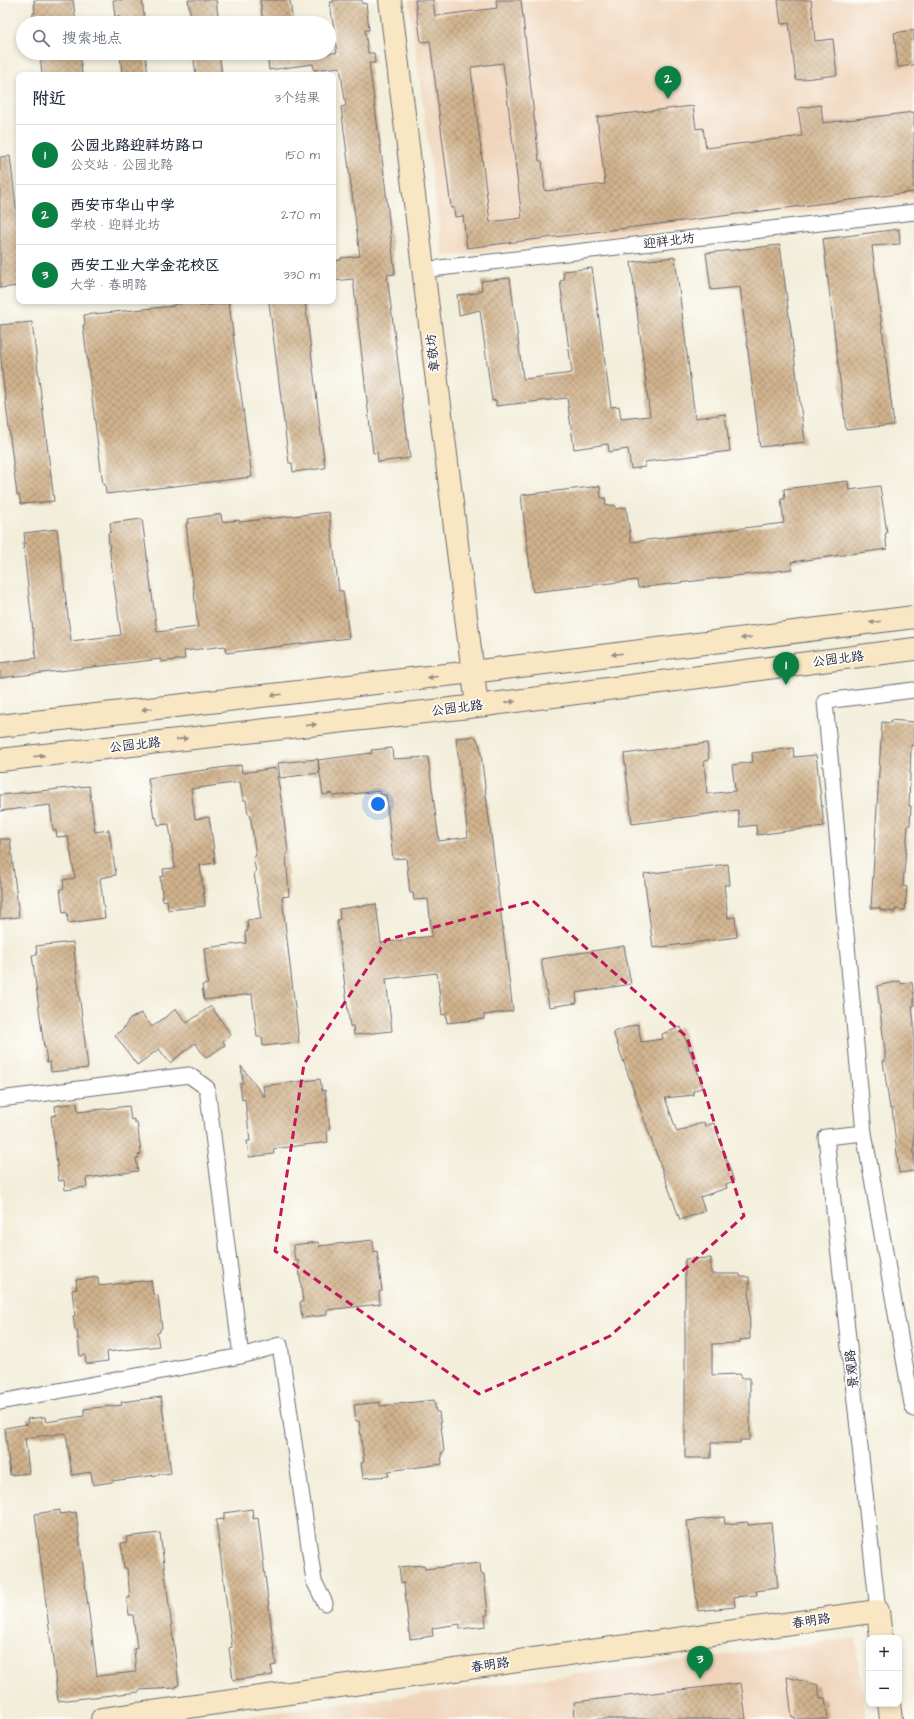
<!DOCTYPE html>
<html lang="zh">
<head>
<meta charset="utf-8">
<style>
  :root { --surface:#fff; --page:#f2f2f3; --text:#1f2937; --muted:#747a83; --line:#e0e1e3; --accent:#0b8043 }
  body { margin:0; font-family:"Architects Daughter","LXGW WenKai TC",sans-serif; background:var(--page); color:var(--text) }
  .controls { position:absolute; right:12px; bottom:12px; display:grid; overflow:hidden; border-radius:8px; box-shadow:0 2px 6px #0003 }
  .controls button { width:36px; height:36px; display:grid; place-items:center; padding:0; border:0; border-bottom:1px solid var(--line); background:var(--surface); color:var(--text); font:20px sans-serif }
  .you { position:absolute; left:378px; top:804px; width:14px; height:14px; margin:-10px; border:3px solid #fff; border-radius:50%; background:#1a73e8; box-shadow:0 0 0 6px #1a73e833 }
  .badge { display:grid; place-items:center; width:26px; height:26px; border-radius:50%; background:var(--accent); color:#fff; font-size:13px; font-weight:700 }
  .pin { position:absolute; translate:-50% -33px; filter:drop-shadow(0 1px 2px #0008) }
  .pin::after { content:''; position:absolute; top:21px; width:14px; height:12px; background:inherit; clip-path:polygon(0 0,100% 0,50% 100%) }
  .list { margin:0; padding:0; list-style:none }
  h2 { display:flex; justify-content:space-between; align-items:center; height:52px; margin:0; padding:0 16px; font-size:17px }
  h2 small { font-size:13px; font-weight:400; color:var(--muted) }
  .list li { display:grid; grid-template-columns:26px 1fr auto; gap:12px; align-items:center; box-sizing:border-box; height:60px; padding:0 16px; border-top:1px solid var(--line) }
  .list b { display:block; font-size:15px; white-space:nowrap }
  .list p { margin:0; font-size:13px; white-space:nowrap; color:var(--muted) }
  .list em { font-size:13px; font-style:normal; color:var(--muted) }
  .icon { flex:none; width:22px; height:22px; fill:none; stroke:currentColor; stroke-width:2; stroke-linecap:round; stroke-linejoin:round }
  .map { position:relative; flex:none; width:914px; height:1719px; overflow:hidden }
  .search { position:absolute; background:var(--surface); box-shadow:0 2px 6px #0003; left:16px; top:16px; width:320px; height:44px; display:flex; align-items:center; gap:10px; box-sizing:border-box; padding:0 14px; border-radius:22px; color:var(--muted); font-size:15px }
  .panel { position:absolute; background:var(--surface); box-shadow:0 2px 6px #0003; left:16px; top:72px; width:320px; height:232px; border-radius:8px }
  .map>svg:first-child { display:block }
  .built { fill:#f0d5bc }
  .building { fill:url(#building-cross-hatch); fill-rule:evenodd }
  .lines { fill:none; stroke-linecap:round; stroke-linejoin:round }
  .street-casing { stroke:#6b6973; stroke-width:17 }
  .secondary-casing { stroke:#6b6973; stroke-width:24 }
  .street { stroke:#fff; stroke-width:15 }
  .secondary { stroke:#f9e7c3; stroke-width:22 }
  .oneway { fill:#988e86 }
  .marked { fill:none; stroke:#c2185b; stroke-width:3; stroke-dasharray:8 5; stroke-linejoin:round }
  .labels { text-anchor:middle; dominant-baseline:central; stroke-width:3.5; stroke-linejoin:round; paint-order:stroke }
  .street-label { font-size:13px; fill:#22223b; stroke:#fdfcf7 }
</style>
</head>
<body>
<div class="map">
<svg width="914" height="1719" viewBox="0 0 914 1719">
  <defs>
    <pattern id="building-cross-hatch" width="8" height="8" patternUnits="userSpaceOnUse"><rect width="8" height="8" fill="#d1b38d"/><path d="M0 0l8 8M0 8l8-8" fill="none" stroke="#a99174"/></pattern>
  </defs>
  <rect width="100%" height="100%" fill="#fdfcf7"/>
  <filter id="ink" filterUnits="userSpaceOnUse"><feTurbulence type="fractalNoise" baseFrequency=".025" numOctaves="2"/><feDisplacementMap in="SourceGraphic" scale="8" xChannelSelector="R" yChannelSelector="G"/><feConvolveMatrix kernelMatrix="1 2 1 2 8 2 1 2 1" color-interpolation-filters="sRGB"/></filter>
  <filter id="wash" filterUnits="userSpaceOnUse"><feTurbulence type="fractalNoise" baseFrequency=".012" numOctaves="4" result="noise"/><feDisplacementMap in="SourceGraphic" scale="16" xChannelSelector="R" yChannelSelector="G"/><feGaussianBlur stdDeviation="0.9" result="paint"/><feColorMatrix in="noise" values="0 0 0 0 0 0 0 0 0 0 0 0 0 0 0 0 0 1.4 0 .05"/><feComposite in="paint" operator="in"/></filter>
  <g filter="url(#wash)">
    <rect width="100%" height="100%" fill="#f3eeda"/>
    <!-- built -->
    <path class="built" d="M 409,0 L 914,0 L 914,198 L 443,257 Z
      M 856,1638 L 866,1719 L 224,1719 Z"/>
    <g id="blocks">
      <!-- building -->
      <path class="building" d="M 34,0 L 73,0 L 76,23 L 33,23 L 33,13 L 35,13 Z
        M 113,0 L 142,0 L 145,23 L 120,23 L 119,16 L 115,17 Z
        M 188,0 L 216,0 L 219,23 L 192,23 Z
        M 260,0 L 290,0 L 293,23 L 263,23 Z
        M 333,0 L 362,0 L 362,4 L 366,3 L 369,30 L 365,30 L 368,53 L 374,53 L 375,63 L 369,63 L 383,166 L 395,274 L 387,275 L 410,458 L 378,462 L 377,452 L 373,453 L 353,279 L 333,281 L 333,261 L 341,260 L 341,258 L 360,256 L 341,107 L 346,106 L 340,67 L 314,70 L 313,64 L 269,70 L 267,53 L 337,53 L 330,2 L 334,2 Z
        M 415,0 L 433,0 L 435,16 L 497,8 L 496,0 L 521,0 L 539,161 L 542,161 L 545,191 L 605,184 L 597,117 L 693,106 L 696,129 L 703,128 L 706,148 L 802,136 L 798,108 L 821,105 L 823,123 L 914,112 L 914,192 L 467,248 L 463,216 L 455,217 L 454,208 L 451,208 L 430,41 L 421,42 ZM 503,63 L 522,218 L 490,222 L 471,69 L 472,67 Z
        M 778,0 L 811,0 L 815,41 L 833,39 L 837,75 L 796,80 L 789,23 L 781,24 Z
        M 914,30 L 914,65 L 898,67 L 894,33 Z
        M 40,53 L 80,53 L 82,75 L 42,75 Z
        M 120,53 L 145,53 L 148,75 L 122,75 Z
        M 193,53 L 219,53 L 222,75 L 196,75 Z
        M 10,156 L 19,232 L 19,286 L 0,288 L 0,157 Z
        M 899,229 L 900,244 L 872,246 L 894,425 L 846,430 L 823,239 Z
        M 780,245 L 805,442 L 760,447 L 740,287 L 711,290 L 706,253 Z
        M 675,257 L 695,418 L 725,414 L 730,451 L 645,462 L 645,467 L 631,469 L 628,449 L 609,452 L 608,444 L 574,449 L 567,398 L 496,406 L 496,400 L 492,401 L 480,310 L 459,315 L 457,295 L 478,293 L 478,291 L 482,290 L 481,281 L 510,278 L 523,378 L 524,379 L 572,373 L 560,281 L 564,280 L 563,271 L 592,268 L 611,407 L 619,406 L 621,419 L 650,416 L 631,262 Z
        M 198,301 L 199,306 L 229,303 L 252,477 L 106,494 L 105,484 L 103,485 L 95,422 L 83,325 L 85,325 L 84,315 L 174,306 L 174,304 Z
        M 278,301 L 305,301 L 325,468 L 293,472 L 292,463 L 289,463 L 269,302 Z
        M 32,322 L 54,501 L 21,504 L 19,495 L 17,495 L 3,379 L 0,349 L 0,325 Z
        M 848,481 L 849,490 L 880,486 L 887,533 L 885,534 L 887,549 L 791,562 L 792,569 L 638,588 L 637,580 L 533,592 L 521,495 L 600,486 L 601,498 L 605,498 L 606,506 L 615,505 L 616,509 L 626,507 L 631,542 L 784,523 L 781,499 L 785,499 L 784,489 Z
        M 329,512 L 339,591 L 343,591 L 349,638 L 226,653 L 225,646 L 184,651 L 185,659 L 161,662 L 161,659 L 0,678 L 0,663 L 36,658 L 23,543 L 25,543 L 24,533 L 57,529 L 71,641 L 121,635 L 110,553 L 108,533 L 111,532 L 110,523 L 142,519 L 157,632 L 198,627 L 186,523 L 189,523 L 188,519 L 221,514 L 222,522 L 239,520 L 239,522 Z
        M 891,720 L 914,722 L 914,746 L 911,745 L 909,806 L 911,806 L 910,825 L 908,825 L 903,886 L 907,887 L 905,910 L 895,909 L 895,912 L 880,910 L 880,908 L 871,908 L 882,722 L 891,723 Z
        M 475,736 L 480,746 L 513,1011 L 484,1015 L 484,1019 L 447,1023 L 446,1014 L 442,1015 L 437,973 L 386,979 L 392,1031 L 354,1035 L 353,1026 L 350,1026 L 344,979 L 337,920 L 340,919 L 339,909 L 376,904 L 381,943 L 432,936 L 428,899 L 414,900 L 413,893 L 410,893 L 406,858 L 393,859 L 386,795 L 381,795 L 380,791 L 333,796 L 332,793 L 323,795 L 318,760 L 372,753 L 371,750 L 392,748 L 393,759 L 428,757 L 439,841 L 468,837 L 456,738 Z
        M 707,743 L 709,760 L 704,761 L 707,794 L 735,791 L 732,765 L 753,762 L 752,753 L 793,748 L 794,757 L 816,755 L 824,826 L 757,835 L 756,825 L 740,827 L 738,810 L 632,824 L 624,754 Z
        M 318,759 L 319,773 L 280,778 L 278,763 Z
        M 241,765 L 242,773 L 276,768 L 283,811 L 288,853 L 286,854 L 289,896 L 282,897 L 299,1042 L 263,1046 L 262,1037 L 257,1037 L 252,994 L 204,1000 L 202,985 L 208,984 L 204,948 L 246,943 L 245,932 L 248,931 L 247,920 L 261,919 L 254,873 L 256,872 L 253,857 L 256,856 L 250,814 L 248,814 L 246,800 L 243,800 L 240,782 L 191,789 L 195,819 L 209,817 L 213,843 L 215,863 L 200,865 L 205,906 L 168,910 L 167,900 L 163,901 L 160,877 L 164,876 L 163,869 L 175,868 L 169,824 L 158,825 L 156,817 L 154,818 L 148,778 Z
        M 89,786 L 95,832 L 109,830 L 116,875 L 100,878 L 105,918 L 68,923 L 67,912 L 63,913 L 60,889 L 64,888 L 63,880 L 75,878 L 68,836 L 57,837 L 56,830 L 53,830 L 50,805 L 0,811 L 0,795 Z
        M 0,839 L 10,839 L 19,917 L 0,919 Z
        M 728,864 L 730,885 L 724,885 L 728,918 L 735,917 L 737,937 L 653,948 L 644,874 Z
        M 73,942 L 88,1068 L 51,1072 L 50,1062 L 47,1063 L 45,1047 L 44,1047 L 32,955 L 37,955 L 36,946 Z
        M 624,946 L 631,984 L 576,993 L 577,1003 L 549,1007 L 541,959 Z
        M 900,981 L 901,984 L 912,982 L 914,998 L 914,1006 L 912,1006 L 914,1024 L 914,1171 L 899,1173 L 892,1108 L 890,1109 L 883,1061 L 885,1061 L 885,1051 L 877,986 Z
        M 211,1006 L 231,1035 L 223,1041 L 225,1045 L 206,1058 L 195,1043 L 170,1063 L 159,1049 L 137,1065 L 115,1035 L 123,1029 L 127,1023 L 128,1020 L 141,1013 L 152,1027 L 176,1009 L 187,1023 Z
        M 638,1024 L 641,1042 L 663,1039 L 662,1034 L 681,1027 L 703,1087 L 693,1091 L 694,1095 L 665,1098 L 677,1132 L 704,1122 L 705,1126 L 714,1123 L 734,1181 L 726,1184 L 727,1188 L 700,1197 L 705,1211 L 680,1220 L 613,1032 Z
        M 241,1066 L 265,1098 L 263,1086 L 320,1079 L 322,1091 L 325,1090 L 330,1130 L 327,1131 L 328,1142 L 273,1149 L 274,1154 L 249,1157 L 247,1141 L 250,1141 L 245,1099 L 242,1100 L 240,1083 L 243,1083 Z
        M 77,1103 L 78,1112 L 129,1106 L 131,1120 L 134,1119 L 134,1122 L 137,1122 L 140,1145 L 141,1154 L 138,1155 L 139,1158 L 136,1158 L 138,1171 L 86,1178 L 87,1187 L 65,1190 L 64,1180 L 59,1181 L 51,1116 L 56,1115 L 55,1106 Z
        M 373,1240 L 374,1252 L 377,1251 L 382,1291 L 379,1292 L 380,1304 L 327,1310 L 327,1315 L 302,1318 L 300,1302 L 303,1302 L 298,1260 L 295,1261 L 293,1245 L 318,1242 L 319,1246 Z
        M 711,1258 L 711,1274 L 740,1274 L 740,1277 L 749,1277 L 750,1339 L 740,1340 L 740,1343 L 712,1344 L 712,1375 L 741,1374 L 740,1378 L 750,1378 L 750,1440 L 740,1440 L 740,1443 L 711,1443 L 711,1458 L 685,1458 L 685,1259 Z
        M 98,1277 L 99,1286 L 151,1280 L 153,1294 L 158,1296 L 162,1328 L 160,1329 L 160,1332 L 157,1333 L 159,1346 L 107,1352 L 108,1361 L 86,1364 L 85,1355 L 80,1356 L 77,1330 L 75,1330 L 73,1316 L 75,1316 L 72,1290 L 77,1289 L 76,1280 Z
        M 161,1397 L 171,1473 L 112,1481 L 112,1482 L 93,1485 L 91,1472 L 72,1475 L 66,1433 L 25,1438 L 29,1473 L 10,1475 L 5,1428 L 28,1424 L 27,1419 L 45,1417 L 46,1422 L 84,1416 L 84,1409 L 122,1405 L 121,1402 Z
        M 434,1400 L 436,1412 L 439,1412 L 442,1434 L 444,1452 L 441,1453 L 442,1464 L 388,1471 L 389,1476 L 363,1478 L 361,1463 L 364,1462 L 359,1421 L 356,1421 L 354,1405 L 380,1402 L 380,1406 Z
        M 252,1509 L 253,1519 L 258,1518 L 276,1665 L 271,1666 L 273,1675 L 233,1680 L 229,1648 L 232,1647 L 216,1520 L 224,1519 L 224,1513 Z
        M 60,1510 L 60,1514 L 76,1512 L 97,1676 L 136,1672 L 134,1649 L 137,1648 L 133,1615 L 129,1615 L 127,1598 L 130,1598 L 127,1568 L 124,1568 L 121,1543 L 127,1542 L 126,1537 L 160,1533 L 179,1685 L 176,1686 L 176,1688 L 139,1690 L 139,1692 L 58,1701 L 35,1514 Z
        M 724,1517 L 725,1524 L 748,1522 L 748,1525 L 771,1523 L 778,1588 L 756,1591 L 757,1595 L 734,1597 L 735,1607 L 698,1611 L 687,1521 Z
        M 480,1563 L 481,1574 L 484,1574 L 488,1615 L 485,1615 L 486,1626 L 460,1629 L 460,1624 L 432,1628 L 433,1636 L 410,1639 L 404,1583 L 401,1583 L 399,1567 L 424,1565 L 425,1569 Z
        M 787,1677 L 818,1685 L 820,1699 L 825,1698 L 828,1719 L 795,1719 L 795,1717 L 792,1717 Z
        M 741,1683 L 746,1719 L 575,1719 L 574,1702 Z"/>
    </g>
  </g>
  <g filter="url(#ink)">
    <use href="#blocks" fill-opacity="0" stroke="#6b6973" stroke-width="1"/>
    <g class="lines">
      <!-- street casing -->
      <g class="street-casing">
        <path id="street" d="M 423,270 L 914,212
          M 914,690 L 825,701 L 864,1133 L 912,1404 L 914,1409
          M 0,1099 L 189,1075 L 207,1088 L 241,1356
          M 864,1133 L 826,1137 L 878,1611
          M 0,1402 L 241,1356 L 280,1345 L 314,1581 L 325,1603"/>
      </g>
      <!-- secondary casing -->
      <g class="secondary-casing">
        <path id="secondary" d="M 390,0 L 477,706
          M 0,726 L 472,672 L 914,617
          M 0,760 L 477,706 L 914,649
          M 889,1704 L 891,1719
          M 102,1719 L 878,1611 L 881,1638"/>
      </g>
      <!-- street -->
      <use href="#street" class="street"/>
      <!-- secondary -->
      <use href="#secondary" class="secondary"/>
    </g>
    <!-- one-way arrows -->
    <defs><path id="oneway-solid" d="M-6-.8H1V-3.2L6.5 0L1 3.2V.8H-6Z"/></defs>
    <g class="oneway">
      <use href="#oneway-solid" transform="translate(875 622) rotate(173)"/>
      <use href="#oneway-solid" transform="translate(746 638) rotate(173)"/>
      <use href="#oneway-solid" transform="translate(617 654) rotate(173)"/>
      <use href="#oneway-solid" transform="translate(433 677) rotate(173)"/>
      <use href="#oneway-solid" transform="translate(276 695) rotate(173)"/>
      <use href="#oneway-solid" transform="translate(510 702) rotate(-7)"/>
      <use href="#oneway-solid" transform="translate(147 709) rotate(173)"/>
      <use href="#oneway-solid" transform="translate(311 725) rotate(-6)"/>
      <use href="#oneway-solid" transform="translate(182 739) rotate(-6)"/>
      <use href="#oneway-solid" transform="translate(39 756) rotate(-6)"/>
    </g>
  </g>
  <!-- marked area -->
  <path class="marked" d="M 533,901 L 687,1037 L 744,1216 L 610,1336 L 479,1394 L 275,1251 L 304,1064 L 386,940 Z"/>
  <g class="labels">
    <!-- street labels -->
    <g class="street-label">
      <text transform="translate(669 241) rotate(-7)">迎祥北坊</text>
      <text transform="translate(433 353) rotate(-97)">章敬坊</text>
      <text transform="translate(838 659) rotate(-7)">公园北路</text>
      <text transform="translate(457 708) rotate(-7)">公园北路</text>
      <text transform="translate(135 745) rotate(-6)">公园北路</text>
      <text transform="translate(852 1369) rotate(-96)">景观路</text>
      <text transform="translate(811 1621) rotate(-8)">春明路</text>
      <text transform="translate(490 1665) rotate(-8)">春明路</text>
    </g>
  </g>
</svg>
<div class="controls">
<button>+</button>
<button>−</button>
</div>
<div class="you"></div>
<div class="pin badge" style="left:786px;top:685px">1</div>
<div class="pin badge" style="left:668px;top:99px">2</div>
<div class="pin badge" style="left:700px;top:1679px">3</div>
<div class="search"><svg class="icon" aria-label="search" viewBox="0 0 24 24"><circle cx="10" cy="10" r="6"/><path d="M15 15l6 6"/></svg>搜索地点</div>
<section class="panel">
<h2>附近<small>3个结果</small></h2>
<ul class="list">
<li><span class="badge">1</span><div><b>公园北路迎祥坊路口</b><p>公交站 · 公园北路</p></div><em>150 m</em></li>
<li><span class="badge">2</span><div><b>西安市华山中学</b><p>学校 · 迎祥北坊</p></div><em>270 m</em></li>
<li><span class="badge">3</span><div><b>西安工业大学金花校区</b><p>大学 · 春明路</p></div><em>330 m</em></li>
</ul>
</section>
</div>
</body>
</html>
